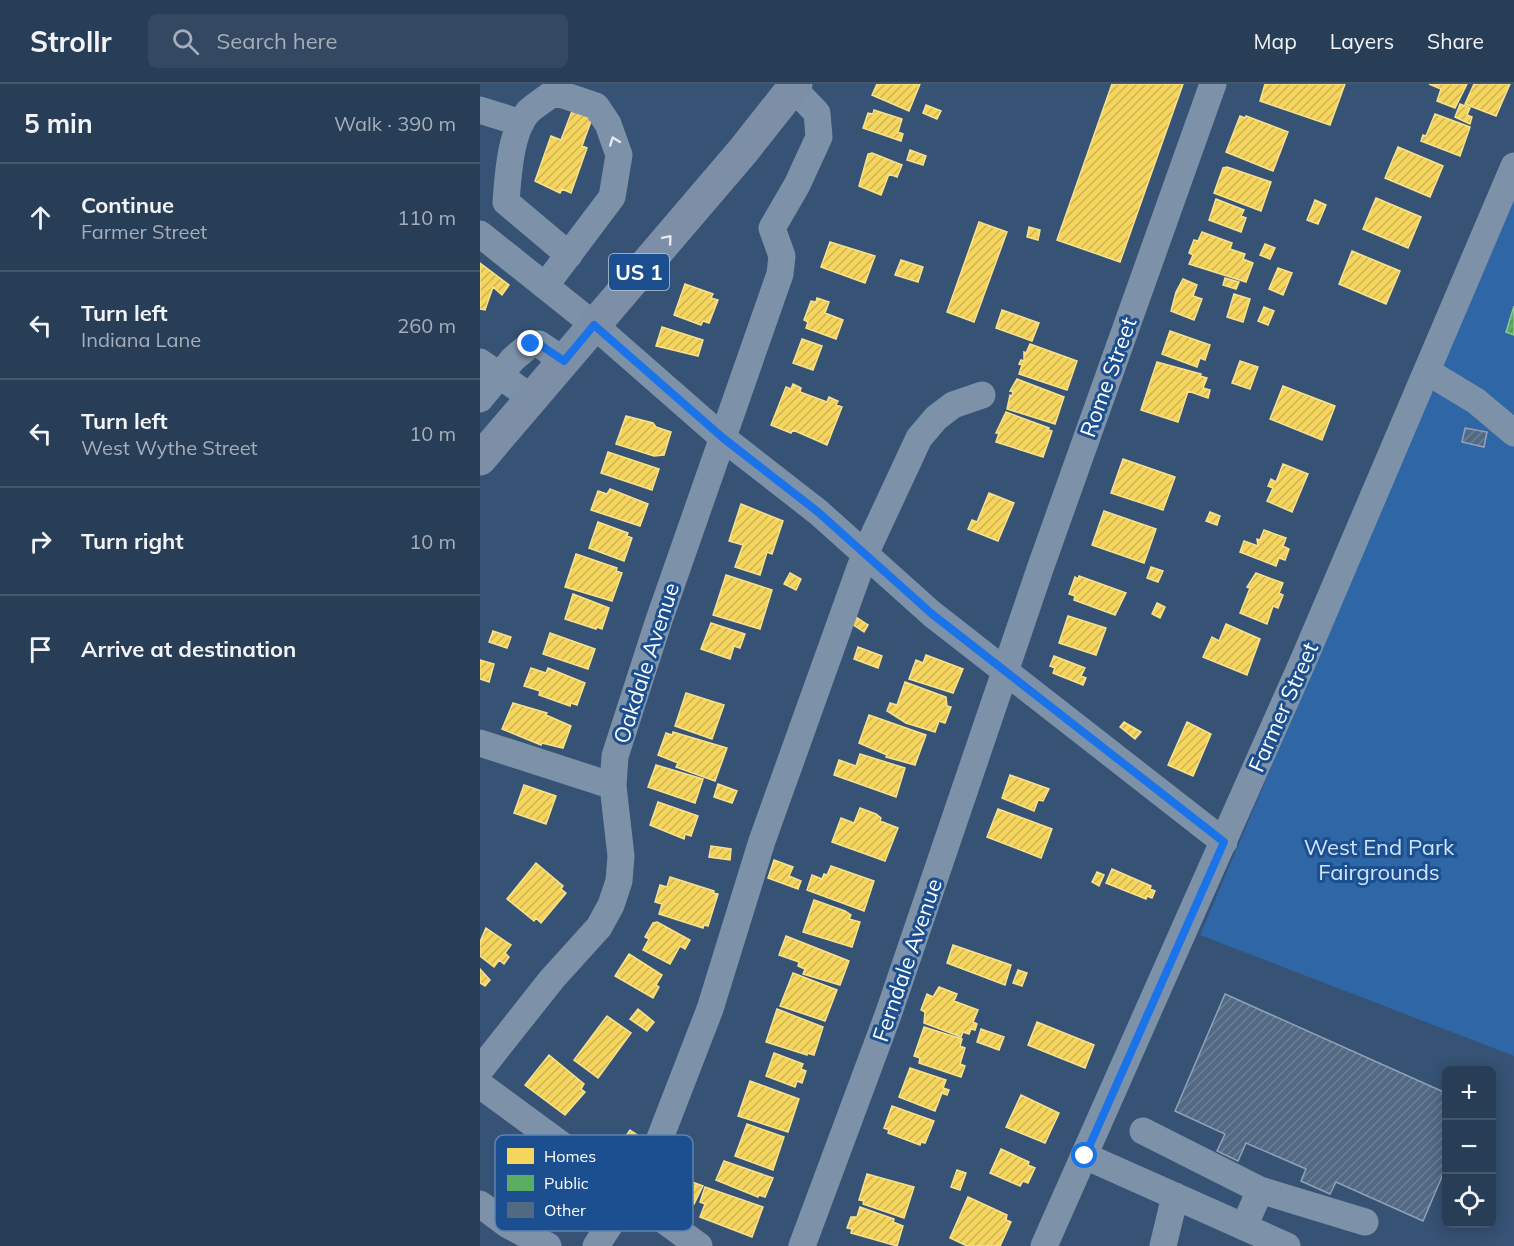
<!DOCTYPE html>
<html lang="en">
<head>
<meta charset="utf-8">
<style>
  :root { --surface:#283e57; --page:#344961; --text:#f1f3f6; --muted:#a5aeba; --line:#44576d }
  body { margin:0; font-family:Mulish,sans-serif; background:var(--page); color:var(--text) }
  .controls { position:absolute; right:18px; bottom:18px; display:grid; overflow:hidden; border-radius:9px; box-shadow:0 3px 15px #0003 }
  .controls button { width:54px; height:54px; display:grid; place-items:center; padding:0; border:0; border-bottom:2px solid var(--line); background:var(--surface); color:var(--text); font:30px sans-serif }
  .stop { position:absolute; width:18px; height:18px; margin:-14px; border:4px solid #1a73e8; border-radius:50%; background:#fff }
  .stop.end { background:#1a73e8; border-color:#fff; box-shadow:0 2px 6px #0008 }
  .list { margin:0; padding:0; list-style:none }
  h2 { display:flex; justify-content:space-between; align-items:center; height:78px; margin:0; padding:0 24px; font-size:26px }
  h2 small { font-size:20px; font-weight:400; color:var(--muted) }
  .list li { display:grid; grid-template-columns:39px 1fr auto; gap:18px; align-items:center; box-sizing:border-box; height:108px; padding:0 24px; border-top:2px solid var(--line) }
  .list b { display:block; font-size:22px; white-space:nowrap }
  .list p { margin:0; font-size:20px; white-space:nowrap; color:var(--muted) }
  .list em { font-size:20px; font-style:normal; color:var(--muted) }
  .icon { flex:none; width:33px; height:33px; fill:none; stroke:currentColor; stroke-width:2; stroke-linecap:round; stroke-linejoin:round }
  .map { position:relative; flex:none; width:1034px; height:1162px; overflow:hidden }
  header { display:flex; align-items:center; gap:36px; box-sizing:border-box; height:84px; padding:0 30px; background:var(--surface); border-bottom:2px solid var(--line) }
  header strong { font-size:28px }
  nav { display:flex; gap:33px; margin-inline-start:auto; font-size:21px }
  .search { width:420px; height:54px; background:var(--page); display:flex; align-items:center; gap:15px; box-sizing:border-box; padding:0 21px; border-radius:9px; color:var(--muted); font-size:22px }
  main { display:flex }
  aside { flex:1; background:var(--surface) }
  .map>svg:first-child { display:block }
  .park { fill:#2f66a5 }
  .homes { fill:url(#homes-hatch); stroke:#f9e28d; stroke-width:1.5 }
  .public { fill:url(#public-hatch); stroke:#8cc690; stroke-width:1.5 }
  .building { fill:url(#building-hatch); stroke:#92a2b6; stroke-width:1.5 }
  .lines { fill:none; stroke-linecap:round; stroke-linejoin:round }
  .minor { stroke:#7d92a8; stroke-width:27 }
  .major { stroke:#7d8ea7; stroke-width:33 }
  .oneway { stroke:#e5e9ee }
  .oneway2 { stroke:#e5e8ed }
  .route { stroke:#1a73e8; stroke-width:8 }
  .labels { text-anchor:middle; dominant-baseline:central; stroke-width:6; stroke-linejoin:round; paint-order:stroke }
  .shield { fill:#1b4f8f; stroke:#bbcadd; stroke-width:1.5 }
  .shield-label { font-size:21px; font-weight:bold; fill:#fff }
  .street-label { font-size:22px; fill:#fff; stroke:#1b4f8f }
  .park-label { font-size:22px; fill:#cfe3fa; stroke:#1b4f8f }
  .key { fill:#1b4f8f; stroke:#5f84b1; stroke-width:1.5 }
  .key-label { font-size:16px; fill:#fff }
</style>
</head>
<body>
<header>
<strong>Strollr</strong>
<div class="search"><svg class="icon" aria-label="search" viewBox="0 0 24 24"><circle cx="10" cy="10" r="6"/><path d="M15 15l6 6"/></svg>Search here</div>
<nav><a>Map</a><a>Layers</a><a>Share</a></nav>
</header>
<main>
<aside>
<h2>5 min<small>Walk · 390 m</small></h2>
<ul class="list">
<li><svg class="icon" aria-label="ahead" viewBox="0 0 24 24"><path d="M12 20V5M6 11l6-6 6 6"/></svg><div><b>Continue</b><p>Farmer Street</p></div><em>110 m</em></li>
<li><svg class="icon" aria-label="left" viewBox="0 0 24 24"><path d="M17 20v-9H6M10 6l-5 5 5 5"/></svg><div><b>Turn left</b><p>Indiana Lane</p></div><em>260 m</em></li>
<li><svg class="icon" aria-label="left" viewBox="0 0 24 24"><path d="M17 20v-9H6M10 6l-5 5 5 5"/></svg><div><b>Turn left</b><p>West Wythe Street</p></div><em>10 m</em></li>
<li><svg class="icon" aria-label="right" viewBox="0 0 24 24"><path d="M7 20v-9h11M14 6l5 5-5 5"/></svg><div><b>Turn right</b></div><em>10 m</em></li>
<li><svg class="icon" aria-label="arrive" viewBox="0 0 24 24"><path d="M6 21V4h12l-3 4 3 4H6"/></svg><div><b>Arrive at destination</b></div></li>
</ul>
</aside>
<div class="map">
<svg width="1034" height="1162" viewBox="0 0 1034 1162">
  <defs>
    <pattern id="homes-hatch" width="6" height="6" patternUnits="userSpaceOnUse" patternTransform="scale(1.5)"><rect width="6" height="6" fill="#f6d55c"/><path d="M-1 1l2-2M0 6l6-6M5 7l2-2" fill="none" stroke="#ccb358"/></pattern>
    <pattern id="public-hatch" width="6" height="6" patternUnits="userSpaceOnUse" patternTransform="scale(1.5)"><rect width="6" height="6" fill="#5aae61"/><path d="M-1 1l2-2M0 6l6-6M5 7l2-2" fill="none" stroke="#56915b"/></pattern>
    <pattern id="building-hatch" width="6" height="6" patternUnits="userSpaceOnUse" patternTransform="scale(1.5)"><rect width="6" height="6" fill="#526984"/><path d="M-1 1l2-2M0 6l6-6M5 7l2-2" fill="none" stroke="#6c8096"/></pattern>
  </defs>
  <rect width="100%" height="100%" fill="#365274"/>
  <!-- park -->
  <path class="park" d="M 1034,111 L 1034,972 L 720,851 Z"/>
  <!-- homes -->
  <path class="homes" d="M 397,0 L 440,0 L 429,27 L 392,11 Z
    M 632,0 L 703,0 L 640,178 L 577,156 Z
    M 785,0 L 865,0 L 850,41 L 780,17 Z
    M 949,0 L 987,0 L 975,24 L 957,17 L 961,5 Z
    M 994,0 L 1030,0 L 1016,32 L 985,20 Z
    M 980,20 L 990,24 L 987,31 L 992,33 L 990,40 L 975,33 Z
    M 446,21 L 461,27 L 457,35 L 443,29 Z
    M 94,22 L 114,29 L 102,62 L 107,64 L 91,109 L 82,105 L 80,109 L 55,97 L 71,52 L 81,56 Z
    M 394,26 L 422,35 L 418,48 L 423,50 L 421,57 L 383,44 L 388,29 L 393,30 Z
    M 955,30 L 990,43 L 980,72 L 941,57 L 943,51 L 946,52 Z
    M 760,32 L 765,34 L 766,32 L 808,48 L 793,87 L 746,68 Z
    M 918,63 L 963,82 L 950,113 L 905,94 Z
    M 430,66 L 446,72 L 443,81 L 427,76 Z
    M 392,69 L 422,81 L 417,93 L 409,90 L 401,111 L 379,102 L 388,70 Z
    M 747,83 L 791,98 L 781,127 L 734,109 L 743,84 Z
    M 896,114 L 941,133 L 928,164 L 883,145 Z
    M 736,115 L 764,126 L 761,132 L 766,134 L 761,148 L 729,136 Z
    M 835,116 L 846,121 L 838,140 L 827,136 Z
    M 499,138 L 527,148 L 494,238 L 467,228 Z
    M 549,143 L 560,146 L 558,156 L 547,153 Z
    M 722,148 L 752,159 L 750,165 L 765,170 L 763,175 L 773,179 L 766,198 L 709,180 L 713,171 L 709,169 L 714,156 L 718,157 Z
    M 350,158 L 395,172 L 385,199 L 341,183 Z
    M 785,160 L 795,164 L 790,175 L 780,171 Z
    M 872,167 L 920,187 L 906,220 L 859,200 Z
    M 421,176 L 443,183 L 438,198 L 415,191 Z
    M 0,179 L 29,201 L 22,211 L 13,203 L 5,226 L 0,225 Z
    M 798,184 L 812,189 L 803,211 L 789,205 Z
    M 745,194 L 759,198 L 756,205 L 743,201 Z
    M 703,195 L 717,201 L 713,212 L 722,215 L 714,236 L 691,227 L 696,208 Z
    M 205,200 L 233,210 L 231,214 L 238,216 L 229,239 L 223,237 L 221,241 L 194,231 Z
    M 754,210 L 770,215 L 763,238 L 747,233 Z
    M 337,214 L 349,218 L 345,229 L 363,236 L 356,255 L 326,244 L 328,238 L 324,236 L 331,217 L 336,218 Z
    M 784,223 L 794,227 L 788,241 L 778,237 Z
    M 522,226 L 559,239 L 552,257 L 516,244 Z
    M 182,243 L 223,256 L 218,272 L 176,262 Z
    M 690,247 L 730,261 L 725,276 L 720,274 L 717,283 L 682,270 Z
    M 322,255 L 342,262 L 333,286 L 313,279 Z
    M 550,260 L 597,277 L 587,306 L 539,290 L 542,281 L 539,280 L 541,276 L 544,277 L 544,268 L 546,269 Z
    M 760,277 L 778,283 L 770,305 L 752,299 Z
    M 677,278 L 721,290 L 720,292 L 727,294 L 723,304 L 730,306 L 728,314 L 708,307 L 698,338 L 661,326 Z
    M 537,295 L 584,313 L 575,340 L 527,325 L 530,311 L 532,312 L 533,308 L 530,307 Z
    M 313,300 L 321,304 L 320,308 L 347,318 L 349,313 L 358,317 L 356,321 L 362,323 L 347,361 L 313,346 L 311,349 L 291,341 L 306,303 L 311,305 Z
    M 803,302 L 855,322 L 842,356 L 790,335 Z
    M 526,328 L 569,344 L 568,346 L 572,347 L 563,373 L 516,358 L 519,349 L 516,349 Z
    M 146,332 L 173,339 L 176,343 L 191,348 L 184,371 L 174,372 L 136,360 Z
    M 128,368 L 179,385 L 172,406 L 121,389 Z
    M 643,375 L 695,393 L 683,426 L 631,409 Z
    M 803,380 L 828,390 L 812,428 L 787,417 L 793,404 L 788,402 L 791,395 L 796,398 Z
    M 130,405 L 168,420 L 160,442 L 111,426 L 118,407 L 127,410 Z
    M 509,409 L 534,419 L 518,457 L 488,445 L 492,436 L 497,438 Z
    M 261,420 L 303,437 L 292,470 L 287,468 L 280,491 L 255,483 L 263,461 L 249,457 Z
    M 624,427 L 676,445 L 664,479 L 612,461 Z
    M 730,428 L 740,432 L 737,441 L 726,437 Z
    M 118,438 L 148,449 L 147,452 L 152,454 L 144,477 L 109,464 Z
    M 784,446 L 806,454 L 803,462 L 809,465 L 805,476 L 799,474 L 796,482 L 760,468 L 764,457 L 778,462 L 777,455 L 780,456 Z
    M 96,470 L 137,484 L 136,487 L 142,489 L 132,517 L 85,503 Z
    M 671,483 L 683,487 L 678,498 L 667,494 Z
    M 310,489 L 321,495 L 316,506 L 304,500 Z
    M 776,489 L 803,499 L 799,509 L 803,511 L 798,524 L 793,522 L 787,540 L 760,529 L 770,504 L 767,503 Z
    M 246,491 L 292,506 L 280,545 L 233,531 Z
    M 599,492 L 646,509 L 635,531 L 594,516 L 595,512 L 589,510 L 595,493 L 598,495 Z
    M 93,510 L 129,524 L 122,545 L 117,543 L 116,545 L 85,535 Z
    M 677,519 L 685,523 L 680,534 L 672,530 Z
    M 588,532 L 626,544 L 616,571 L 579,559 Z
    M 376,533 L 388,541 L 384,548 L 372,540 Z
    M 231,539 L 265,550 L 260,564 L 254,562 L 250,575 L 221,565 Z
    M 746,540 L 780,555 L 767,591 L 723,573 L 732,553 L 739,557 Z
    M 13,547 L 31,553 L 27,564 L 9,558 Z
    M 70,549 L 115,565 L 108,585 L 63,570 Z
    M 378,563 L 402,572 L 398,584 L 374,575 Z
    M 446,571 L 483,585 L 473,609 L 429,595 L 436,576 L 443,579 Z
    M 574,572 L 605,584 L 601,592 L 606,594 L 603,601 L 573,589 L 575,584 L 570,582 Z
    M 0,576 L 14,580 L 9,598 L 0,595 Z
    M 51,584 L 66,589 L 68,584 L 105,599 L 97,621 L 91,619 L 90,622 L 59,611 L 60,607 L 44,602 Z
    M 425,598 L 466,613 L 467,622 L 471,623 L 465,639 L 459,637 L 455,648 L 426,639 L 407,627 L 410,619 L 417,621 Z
    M 206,609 L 244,621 L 232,655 L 195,642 Z
    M 33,619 L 67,629 L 66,631 L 91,642 L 83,664 L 62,659 L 61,661 L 22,645 Z
    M 389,631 L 446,651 L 435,681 L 406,673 L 407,671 L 379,659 Z
    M 644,638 L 661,648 L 655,655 L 640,643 Z
    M 707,638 L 731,650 L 713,692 L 688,681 Z
    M 193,648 L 247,664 L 235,697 L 196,683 L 198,679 L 178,671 L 186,649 L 192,651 Z
    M 380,670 L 425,684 L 416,713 L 354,691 L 359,676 L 376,682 Z
    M 176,681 L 223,695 L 215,719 L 168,703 Z
    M 530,691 L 569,705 L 563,717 L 558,716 L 554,727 L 522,714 Z
    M 238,700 L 257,707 L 252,719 L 234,713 Z
    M 44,701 L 76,712 L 66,740 L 34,729 Z
    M 178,718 L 218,732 L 211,752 L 205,750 L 204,755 L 170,741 Z
    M 380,724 L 396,730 L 401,734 L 400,737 L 418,744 L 405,777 L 352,758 L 361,734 L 374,739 Z
    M 518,725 L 572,745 L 561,774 L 507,753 Z
    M 231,762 L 251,765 L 250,776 L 229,773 Z
    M 294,776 L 313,783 L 309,792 L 321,797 L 318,805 L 288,794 Z
    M 56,779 L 83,802 L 81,805 L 86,809 L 61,839 L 56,834 L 54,837 L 27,815 Z
    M 351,782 L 394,797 L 384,827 L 327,806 L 332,791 L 342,795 L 344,790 L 347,791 Z
    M 632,785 L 671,802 L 670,805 L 675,807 L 672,814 L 667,812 L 666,815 L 626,799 Z
    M 617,788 L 624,791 L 619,802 L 612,798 Z
    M 190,793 L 234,807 L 233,809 L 238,810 L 228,842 L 224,841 L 223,844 L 179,830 L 182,820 L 175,818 L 180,801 L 187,803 Z
    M 334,816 L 365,827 L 371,831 L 369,835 L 380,838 L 372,863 L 323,848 Z
    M 177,838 L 210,856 L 205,865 L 200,862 L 190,880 L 163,866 L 169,855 L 165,853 L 173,839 Z
    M 6,844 L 31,861 L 25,869 L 29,873 L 24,880 L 19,876 L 14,883 L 0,872 L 0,858 Z
    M 306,852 L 369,877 L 360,901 L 323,890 L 325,885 L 318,882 L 319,878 L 299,871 Z
    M 473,861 L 531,881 L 525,901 L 467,879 Z
    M 149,870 L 182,891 L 176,901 L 179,903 L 173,914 L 135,892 Z
    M 0,885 L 10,896 L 5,902 L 0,899 Z
    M 538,886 L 547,889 L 542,902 L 533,899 Z
    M 313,889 L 357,906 L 345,937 L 300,922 Z
    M 459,903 L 477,910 L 474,917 L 498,926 L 493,938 L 497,940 L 495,946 L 491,945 L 489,950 L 483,948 L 481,953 L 444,939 L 445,928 L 441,926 L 447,910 L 453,913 Z
    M 158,925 L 174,938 L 167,947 L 150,935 Z
    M 297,925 L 343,943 L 334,971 L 327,969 L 327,971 L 286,958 Z
    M 127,932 L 151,949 L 118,994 L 94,976 Z
    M 557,938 L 614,961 L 605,984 L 548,961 Z
    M 444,943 L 482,955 L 480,962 L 485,964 L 480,980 L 485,982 L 481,993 L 439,979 L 440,974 L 434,972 Z
    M 501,945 L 524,953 L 519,966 L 497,958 Z
    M 294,969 L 323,980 L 321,985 L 326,987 L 322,999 L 317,997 L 315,1003 L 286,992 Z
    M 69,971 L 104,1000 L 101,1005 L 105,1008 L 85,1031 L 45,1001 Z
    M 430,984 L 466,996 L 463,1004 L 469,1006 L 467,1011 L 462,1009 L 455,1027 L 419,1013 Z
    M 270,997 L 319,1015 L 308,1048 L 258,1032 Z
    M 541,1011 L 579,1029 L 565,1059 L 526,1043 Z
    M 412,1022 L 454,1037 L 445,1059 L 441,1058 L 440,1061 L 408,1049 L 409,1046 L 404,1044 Z
    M 267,1040 L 304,1053 L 293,1086 L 255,1072 Z
    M 150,1046 L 165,1056 L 154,1073 L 139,1062 Z
    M 521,1065 L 549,1078 L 548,1081 L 555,1084 L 548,1099 L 543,1097 L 540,1102 L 510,1089 Z
    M 244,1077 L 293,1094 L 285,1113 L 279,1111 L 278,1113 L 236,1096 Z
    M 477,1086 L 486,1089 L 480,1106 L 471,1103 Z
    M 387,1090 L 434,1103 L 424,1134 L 383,1120 L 384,1117 L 379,1116 Z
    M 212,1098 L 223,1102 L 214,1120 L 204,1115 Z
    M 225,1103 L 283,1123 L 272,1153 L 220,1133 L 225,1120 L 220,1118 Z
    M 488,1113 L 527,1131 L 526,1136 L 531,1138 L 520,1162 L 487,1162 L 470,1154 Z
    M 380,1123 L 414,1135 L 413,1138 L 423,1142 L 417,1162 L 371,1149 L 372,1145 L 367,1144 L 371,1133 L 377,1133 Z"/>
  <!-- public -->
  <path class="public" d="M 1034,222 L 1034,251 L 1026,248 Z"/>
  <!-- building -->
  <path class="building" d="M 985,344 L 1007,348 L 1004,363 L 982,358 Z
    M 745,910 L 966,1009 L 966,1083 L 943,1137 L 856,1098 L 850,1110 L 821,1097 L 826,1085 L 766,1059 L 758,1077 L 737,1067 L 745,1050 L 695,1027 Z"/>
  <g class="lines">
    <!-- minor -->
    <path class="minor" d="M 0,26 L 41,39
      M 0,150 L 114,241 L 243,354 L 338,428 L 452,530 L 744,758
      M 65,202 L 132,113 L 139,71 L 128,40 L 116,22 L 74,8 C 66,15 55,21 48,28 C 30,48 28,93 26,118 L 89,171
      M 0,278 L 52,314
      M 948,288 L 996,317 L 1034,349
      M 0,315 L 33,275 L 51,260 L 59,260 L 84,277
      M 0,659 L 133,702
      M 0,986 L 72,895 L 119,843 L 131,821 L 139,797 L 141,772 L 133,702 L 135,672 L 179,536 L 300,190 L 302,172 L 292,144 L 317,101 L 339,53 L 337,29 L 313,4
      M 0,1001 L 219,1162
      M 663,1047 L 780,1106 L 764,1143
      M 605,1072 L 807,1162
      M 780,1106 L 885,1138
      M 156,1116 L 230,925 L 282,757 L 385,470 L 439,354 L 456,334 L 473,321 L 502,311
      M 0,1120 L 28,1141 L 68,1162
      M 116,1162 L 149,1111
      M 322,1162 L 408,931 L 561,482 L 733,0
      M 564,1162 L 824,575 L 1034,82
      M 683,1162 L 695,1112"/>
    <!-- major -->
    <path class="major" d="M 0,375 L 263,67 L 316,0"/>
  </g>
  <!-- one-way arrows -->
  <defs><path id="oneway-chevron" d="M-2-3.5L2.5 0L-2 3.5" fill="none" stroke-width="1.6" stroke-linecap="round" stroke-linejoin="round" transform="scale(1.5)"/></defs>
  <use class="oneway" href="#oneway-chevron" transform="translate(134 57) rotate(-111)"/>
  <use class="oneway2" href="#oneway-chevron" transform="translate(188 155) rotate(-50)"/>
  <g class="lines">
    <!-- route -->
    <path class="route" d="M 51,260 L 59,260 L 84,277 L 114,241 L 243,354 L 338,428 L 452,530 L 744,758 L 605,1072"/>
  </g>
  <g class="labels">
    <!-- shield labels -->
    <rect class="shield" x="129" y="170" width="60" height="36" rx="4.5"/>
    <g class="shield-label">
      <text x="159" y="188">US 1</text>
    </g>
    <!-- street labels -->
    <g class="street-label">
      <text transform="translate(628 293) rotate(-70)">Rome Street</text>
      <text transform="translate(166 579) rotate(-72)">Oakdale Avenue</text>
      <text transform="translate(803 623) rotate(-66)">Farmer Street</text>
      <text transform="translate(427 876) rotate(-71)">Ferndale Avenue</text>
    </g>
    <!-- park labels -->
    <g class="park-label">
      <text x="899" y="763">West End Park<tspan x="899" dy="25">Fairgrounds</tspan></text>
    </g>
  </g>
  <!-- legend -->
  <rect x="15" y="1051" width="198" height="96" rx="9" class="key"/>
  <rect x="27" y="1064" width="27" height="16" fill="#f6d55c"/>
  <rect x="27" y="1091" width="27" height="16" fill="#5aae61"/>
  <rect x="27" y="1118" width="27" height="16" fill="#526984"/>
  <g class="key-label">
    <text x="64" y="1078">Homes</text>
    <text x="64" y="1105">Public</text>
    <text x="64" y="1132">Other</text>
  </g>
</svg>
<div class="controls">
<button>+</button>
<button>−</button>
<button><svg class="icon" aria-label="locate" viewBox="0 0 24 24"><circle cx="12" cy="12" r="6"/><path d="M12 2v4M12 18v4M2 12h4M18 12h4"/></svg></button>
</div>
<div class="stop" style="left:605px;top:1072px"></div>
<div class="stop end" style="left:51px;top:260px"></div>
</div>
</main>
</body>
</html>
